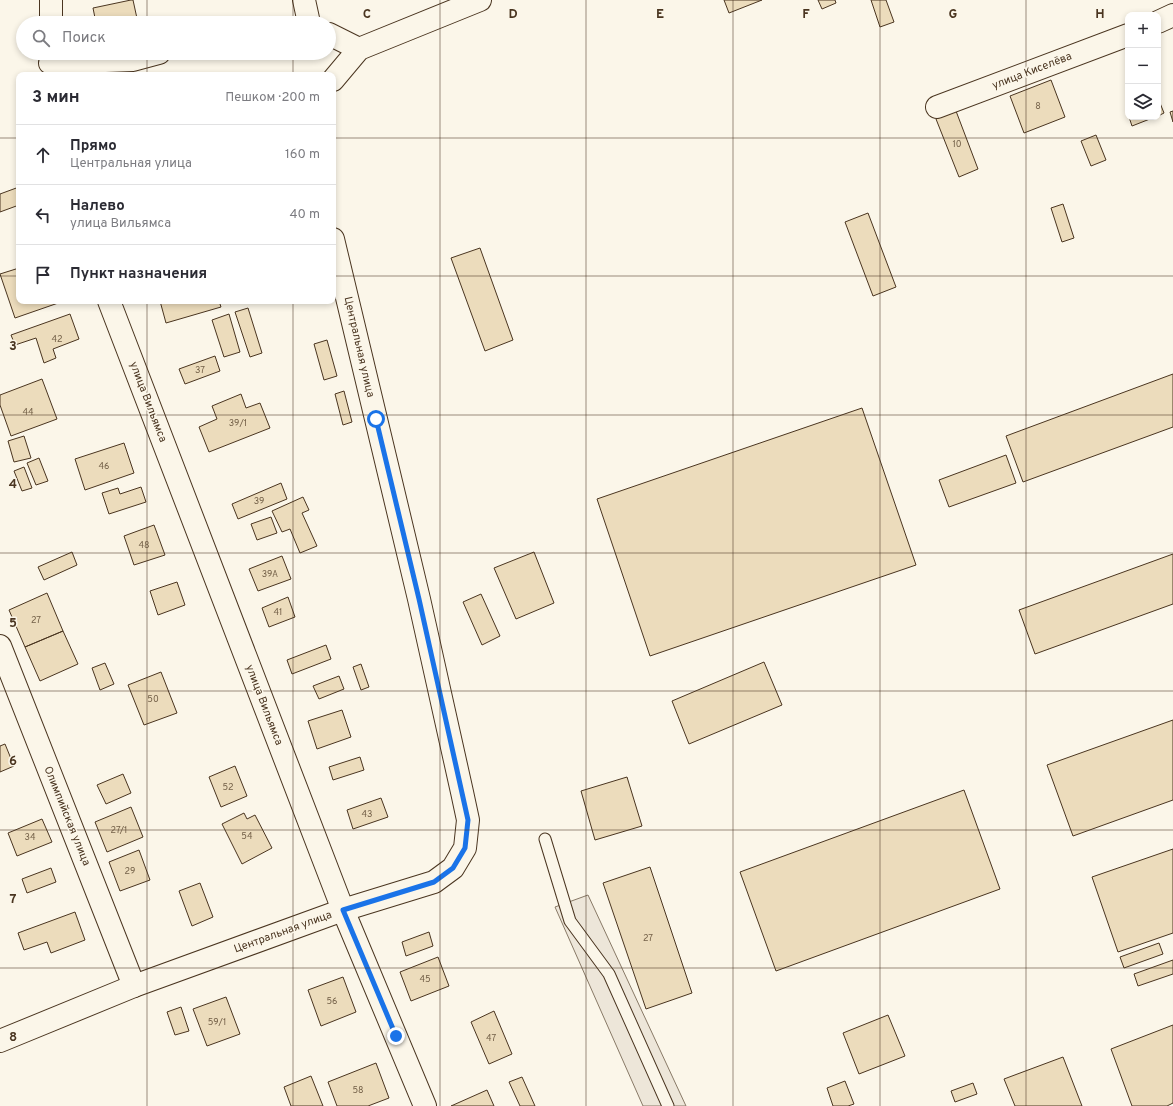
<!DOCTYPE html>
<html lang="ru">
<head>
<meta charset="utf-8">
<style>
  :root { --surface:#fff; --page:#f7f7f7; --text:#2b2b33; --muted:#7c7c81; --line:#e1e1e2 }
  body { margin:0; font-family:Overpass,sans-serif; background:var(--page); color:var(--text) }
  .controls { position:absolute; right:12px; top:12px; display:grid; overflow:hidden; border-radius:8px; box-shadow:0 2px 6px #0003 }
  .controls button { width:36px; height:36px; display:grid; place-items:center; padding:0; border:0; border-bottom:1px solid var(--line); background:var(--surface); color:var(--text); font:20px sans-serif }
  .stop { position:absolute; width:12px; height:12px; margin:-9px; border:3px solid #1a73e8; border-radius:50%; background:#fff }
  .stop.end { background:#1a73e8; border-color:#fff; box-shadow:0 1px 4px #0008 }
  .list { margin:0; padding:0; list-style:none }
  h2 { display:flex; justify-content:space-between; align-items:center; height:52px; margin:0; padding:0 16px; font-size:17px }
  h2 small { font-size:13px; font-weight:400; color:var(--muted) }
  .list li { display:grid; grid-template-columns:26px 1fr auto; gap:12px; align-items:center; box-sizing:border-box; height:60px; padding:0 16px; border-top:1px solid var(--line) }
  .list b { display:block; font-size:15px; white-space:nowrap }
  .list p { margin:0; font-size:13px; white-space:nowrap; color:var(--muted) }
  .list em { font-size:13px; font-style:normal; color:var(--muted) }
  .icon { flex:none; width:22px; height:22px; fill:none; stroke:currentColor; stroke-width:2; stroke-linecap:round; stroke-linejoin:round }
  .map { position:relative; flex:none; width:1173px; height:1106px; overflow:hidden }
  .search { position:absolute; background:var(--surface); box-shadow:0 2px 6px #0003; left:16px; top:16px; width:320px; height:44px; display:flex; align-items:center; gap:10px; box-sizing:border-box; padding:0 14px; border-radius:22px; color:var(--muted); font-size:15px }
  .panel { position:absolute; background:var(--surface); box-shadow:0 2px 6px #0003; left:16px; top:72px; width:320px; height:232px; border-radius:8px }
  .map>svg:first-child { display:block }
  .green { fill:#ede6d9; stroke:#887966 }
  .building { fill:#ecdcbc; stroke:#4a3520 }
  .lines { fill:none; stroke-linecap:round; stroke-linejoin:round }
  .service-casing { stroke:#4a3520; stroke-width:13 }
  .minor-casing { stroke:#4a3520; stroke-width:24 }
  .tertiary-casing { stroke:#4a3520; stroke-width:24 }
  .service { stroke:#fbf6e9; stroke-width:11 }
  .minor { stroke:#fbf6e9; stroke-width:22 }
  .tertiary { stroke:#fbf6e9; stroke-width:22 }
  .route { stroke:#1a73e8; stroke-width:5 }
  .grid { fill:none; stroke:#4a3520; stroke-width:1; stroke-opacity:0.55 }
  .labels { text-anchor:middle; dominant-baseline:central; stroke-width:3; stroke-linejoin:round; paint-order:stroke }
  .number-label { font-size:9px; fill:#725f47 }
  .street-label { font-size:11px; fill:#4a3520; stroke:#fbf6e9 }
  .grid-label { font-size:13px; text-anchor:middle; font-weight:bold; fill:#4a3520; stroke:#fbf6e9; stroke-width:3; stroke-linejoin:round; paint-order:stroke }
</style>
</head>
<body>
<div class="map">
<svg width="1173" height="1106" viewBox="0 0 1173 1106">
  <rect width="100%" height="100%" fill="#fbf6e9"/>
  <!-- green -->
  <path class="green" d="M 588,895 L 686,1106 L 643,1106 L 555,907 Z"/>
  <!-- building -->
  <path class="building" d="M 131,0 L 133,0 L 138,23 L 96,23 L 93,8 Z
    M 724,0 L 762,0 L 729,13 Z
    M 818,0 L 835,0 L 836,3 L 822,9 Z
    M 871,0 L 886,0 L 894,22 L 880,27 Z
    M 1051,80 L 1065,117 L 1024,133 L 1010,96 Z
    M 1158,98 L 1164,113 L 1158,116 Z
    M 956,111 L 978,169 L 959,177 L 936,119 Z
    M 1173,111 L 1173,122 L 1170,112 Z
    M 1129,117 L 1155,117 L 1132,126 Z
    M 1096,135 L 1106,160 L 1091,166 L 1081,141 Z
    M 19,187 L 19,205 L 0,212 L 0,194 Z
    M 1063,204 L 1074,238 L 1062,242 L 1051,208 Z
    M 868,213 L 896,287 L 873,296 L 845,222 Z
    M 480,248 L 513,340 L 485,351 L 451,258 Z
    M 19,268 L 19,301 L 64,301 L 15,318 L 0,274 Z
    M 160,301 L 219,301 L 221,307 L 166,323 Z
    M 248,308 L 262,353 L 250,357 L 235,312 Z
    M 70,314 L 79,339 L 53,349 L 56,358 L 44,363 L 36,338 L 15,345 L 11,335 Z
    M 229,314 L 240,352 L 224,357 L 212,320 Z
    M 327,340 L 337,376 L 324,380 L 314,344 Z
    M 215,356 L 220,371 L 185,384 L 179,369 Z
    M 1173,374 L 1173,427 L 1023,482 L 1006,436 Z
    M 42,379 L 57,419 L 11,436 L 0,405 L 0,395 Z
    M 344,391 L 352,422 L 343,425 L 335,394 Z
    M 241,394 L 246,408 L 260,403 L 270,428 L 209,452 L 199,427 L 217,419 L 212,406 Z
    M 862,408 L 916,565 L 650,656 L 597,499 Z
    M 24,436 L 31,458 L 14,462 L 8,441 Z
    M 124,443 L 134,473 L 85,490 L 75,459 Z
    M 1006,455 L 1016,483 L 949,507 L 939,480 Z
    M 39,458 L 48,481 L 36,485 L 27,463 Z
    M 24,467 L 32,488 L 22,491 L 14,471 Z
    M 281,483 L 287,499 L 238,519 L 232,504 Z
    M 141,487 L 146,502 L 109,514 L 102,493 L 118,488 L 120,494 Z
    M 303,497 L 309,510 L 302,513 L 317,546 L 300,553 L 290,529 L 282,532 L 272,511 Z
    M 271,517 L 277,533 L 257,540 L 251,524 Z
    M 154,525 L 165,555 L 134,565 L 124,536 Z
    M 72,552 L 77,565 L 44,580 L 38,567 Z
    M 534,552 L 554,603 L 516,619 L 494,568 Z
    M 1173,554 L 1173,604 L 1035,654 L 1019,610 Z
    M 282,556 L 291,579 L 258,591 L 249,569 Z
    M 177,582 L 185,605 L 158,615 L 150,591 Z
    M 47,593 L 63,631 L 25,647 L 9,610 Z
    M 481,594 L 500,636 L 482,645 L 463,602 Z
    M 288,597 L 295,617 L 269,627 L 262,608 Z
    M 63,631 L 78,664 L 40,681 L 25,647 Z
    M 326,645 L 331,659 L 292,674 L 287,660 Z
    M 764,662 L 782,705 L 689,744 L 672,701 Z
    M 105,663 L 114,684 L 100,690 L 92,668 Z
    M 361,664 L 369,687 L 361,690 L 353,667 Z
    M 161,672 L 177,713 L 144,725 L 128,685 Z
    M 339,676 L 344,689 L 319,699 L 313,686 Z
    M 342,710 L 351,737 L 317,749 L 308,721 Z
    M 1173,720 L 1173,800 L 1073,836 L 1047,765 Z
    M 5,744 L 14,766 L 0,772 L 0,746 Z
    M 360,757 L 364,770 L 333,780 L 329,767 Z
    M 235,766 L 247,796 L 221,807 L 209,777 Z
    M 123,774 L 131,793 L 106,804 L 97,785 Z
    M 627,777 L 642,826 L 595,840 L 581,791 Z
    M 964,790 L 1000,889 L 776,971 L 740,872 Z
    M 381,798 L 388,817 L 353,829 L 347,810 Z
    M 131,807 L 143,837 L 107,852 L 95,822 Z
    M 244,813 L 247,819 L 255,815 L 272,848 L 242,864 L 222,824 Z
    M 42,819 L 52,842 L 17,856 L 8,833 Z
    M 1173,849 L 1173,933 L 1118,952 L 1092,877 Z
    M 139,850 L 150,880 L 120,891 L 109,862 Z
    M 650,867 L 692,993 L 646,1009 L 603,883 Z
    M 51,868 L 56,882 L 27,893 L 22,879 Z
    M 200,883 L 213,917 L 192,926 L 179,891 Z
    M 75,912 L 85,940 L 51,953 L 47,942 L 24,950 L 18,933 Z
    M 429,932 L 433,946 L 406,956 L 402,942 Z
    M 1159,943 L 1163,954 L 1124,968 L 1120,957 Z
    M 438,957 L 449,986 L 411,1001 L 400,972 Z
    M 1173,960 L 1173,974 L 1138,986 L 1134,974 Z
    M 343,977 L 356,1012 L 321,1026 L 308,990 Z
    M 226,997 L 240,1034 L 207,1046 L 193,1009 Z
    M 181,1007 L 189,1031 L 175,1035 L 167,1012 Z
    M 494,1011 L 512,1054 L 489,1064 L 471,1022 Z
    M 888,1015 L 905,1056 L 859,1074 L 843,1033 Z
    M 1173,1025 L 1173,1103 L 1167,1106 L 1132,1106 L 1111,1049 Z
    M 1063,1057 L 1082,1106 L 1015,1106 L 1004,1079 Z
    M 376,1063 L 389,1098 L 368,1106 L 337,1106 L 328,1082 Z
    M 311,1076 L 323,1106 L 291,1106 L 284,1087 Z
    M 522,1077 L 535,1106 L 520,1106 L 509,1082 Z
    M 845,1081 L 854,1104 L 848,1106 L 833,1106 L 827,1088 Z
    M 973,1083 L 977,1094 L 955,1102 L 951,1091 Z
    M 487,1090 L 494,1106 L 451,1106 Z"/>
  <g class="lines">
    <!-- service casing -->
    <g class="service-casing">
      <path id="service" d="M 545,839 L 570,921 L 609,974 L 668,1106"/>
    </g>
    <!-- minor casing -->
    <g class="minor-casing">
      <path id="minor" d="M 304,0 L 309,23
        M 1158,22 L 1173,15
        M 51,23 L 51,0
        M 329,34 L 359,49
        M 50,63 L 133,60 L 159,53
        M 937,107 L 1128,35
        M 109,301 L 343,910 L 425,1106
        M 0,646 L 134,986"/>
    </g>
    <!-- tertiary casing -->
    <g class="tertiary-casing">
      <path id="tertiary" d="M 333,80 L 359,49 L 480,0
        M 0,1041 L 134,986 L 343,910 L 434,882 L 453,868 L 465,848 L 468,820 L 462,792 L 419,599 L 333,239"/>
    </g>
    <!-- service -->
    <use href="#service" class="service"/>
    <!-- minor -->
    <use href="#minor" class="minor"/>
    <!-- tertiary -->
    <use href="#tertiary" class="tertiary"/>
  </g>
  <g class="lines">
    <!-- route -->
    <path class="route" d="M 376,419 L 419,599 L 468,820 L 465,848 L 453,868 L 434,882 L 343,910 L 396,1036"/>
  </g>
  <!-- grid -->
  <path class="grid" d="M 147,0 L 147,23M 293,0 L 293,23M 440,0 L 440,1106M 586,0 L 586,1106M 733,0 L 733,1106M 880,0 L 880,1106M 1026,0 L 1026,1106M 147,53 L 147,75M 293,53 L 293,75M 0,138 L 19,138M 333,138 L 1173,138M 0,276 L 19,276M 333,276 L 1173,276M 147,301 L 147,1106M 293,301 L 293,1106M 0,415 L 1173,415M 0,553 L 1173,553M 0,691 L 1173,691M 0,830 L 1173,830M 0,968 L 1173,968"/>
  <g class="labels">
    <!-- number labels -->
    <g class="number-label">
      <text x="1038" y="106">8</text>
      <text x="957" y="144">10</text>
      <text x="57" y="339">42</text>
      <text x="200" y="370">37</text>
      <text x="28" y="412">44</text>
      <text x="238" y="423">39/1</text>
      <text x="104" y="466">46</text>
      <text x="259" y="501">39</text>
      <text x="144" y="545">48</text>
      <text x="270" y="574">39А</text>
      <text x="278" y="612">41</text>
      <text x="36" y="620">27</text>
      <text x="153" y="699">50</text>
      <text x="228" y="787">52</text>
      <text x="367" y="814">43</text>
      <text x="119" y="830">27/1</text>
      <text x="247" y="836">54</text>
      <text x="30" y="837">34</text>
      <text x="130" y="871">29</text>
      <text x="648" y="938">27</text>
      <text x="425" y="979">45</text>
      <text x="332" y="1001">56</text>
      <text x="217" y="1022">59/1</text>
      <text x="491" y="1038">47</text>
      <text x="358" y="1090">58</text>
    </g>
    <!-- street labels -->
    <g class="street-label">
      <text transform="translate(1032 71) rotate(-21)">улица Киселёва</text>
      <text transform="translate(359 347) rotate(77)">Центральная улица</text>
      <text transform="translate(148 402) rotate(69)">улица Вильямса</text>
      <text transform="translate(264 705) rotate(69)">улица Вильямса</text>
      <text transform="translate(67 816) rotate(68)">Олимпийская улица</text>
      <text transform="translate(283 932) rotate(-20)">Центральная улица</text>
    </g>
  </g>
  <g class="grid-label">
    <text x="367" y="18">C</text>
    <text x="513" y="18">D</text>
    <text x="660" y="18">E</text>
    <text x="806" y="18">F</text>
    <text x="953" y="18">G</text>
    <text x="1100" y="18">H</text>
    <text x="13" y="350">3</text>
    <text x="13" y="488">4</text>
    <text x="13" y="627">5</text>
    <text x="13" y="765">6</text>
    <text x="13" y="903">7</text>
    <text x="13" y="1041">8</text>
  </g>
</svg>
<div class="controls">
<button>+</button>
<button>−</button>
<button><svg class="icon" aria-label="layers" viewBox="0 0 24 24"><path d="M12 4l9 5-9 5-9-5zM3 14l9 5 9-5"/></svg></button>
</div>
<div class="stop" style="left:376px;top:419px"></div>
<div class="stop end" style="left:396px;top:1036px"></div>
<div class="search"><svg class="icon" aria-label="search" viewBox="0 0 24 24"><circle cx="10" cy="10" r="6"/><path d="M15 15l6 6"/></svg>Поиск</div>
<section class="panel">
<h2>3 мин<small>Пешком · 200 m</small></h2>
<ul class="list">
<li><svg class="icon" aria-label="ahead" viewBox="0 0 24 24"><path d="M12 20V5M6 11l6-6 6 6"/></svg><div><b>Прямо</b><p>Центральная улица</p></div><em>160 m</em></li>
<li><svg class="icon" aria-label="left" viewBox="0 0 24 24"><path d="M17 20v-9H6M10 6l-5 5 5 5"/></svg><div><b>Налево</b><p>улица Вильямса</p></div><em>40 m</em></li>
<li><svg class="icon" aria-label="arrive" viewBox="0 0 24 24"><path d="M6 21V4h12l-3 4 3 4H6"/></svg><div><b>Пункт назначения</b></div></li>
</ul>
</section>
</div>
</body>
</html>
